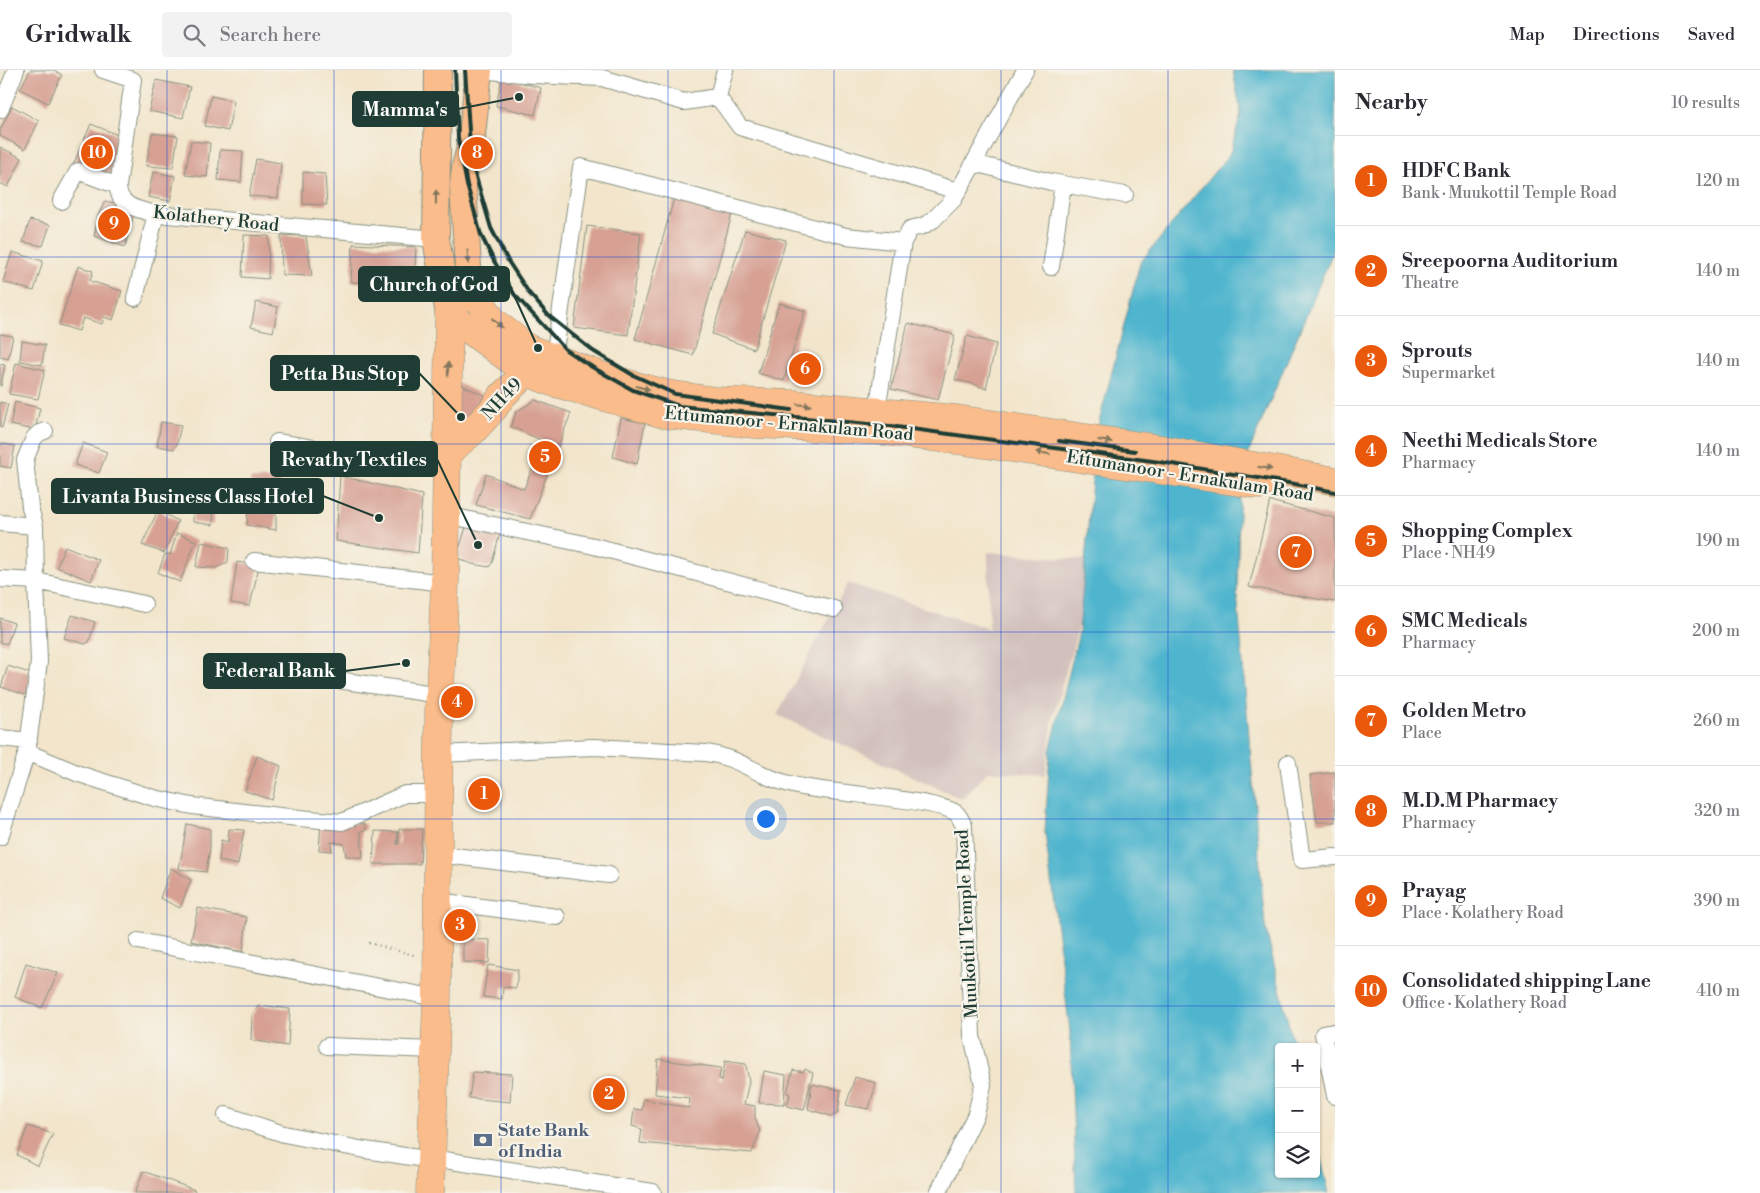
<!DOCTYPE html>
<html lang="en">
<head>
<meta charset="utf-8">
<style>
  :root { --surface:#fff; --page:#f2f2f3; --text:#2b2b33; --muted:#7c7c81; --line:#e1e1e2; --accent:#ea580c }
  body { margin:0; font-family:"Libre Bodoni",serif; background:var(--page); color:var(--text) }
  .controls { position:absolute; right:15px; bottom:15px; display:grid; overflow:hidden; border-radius:5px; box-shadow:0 1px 4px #0004 }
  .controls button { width:45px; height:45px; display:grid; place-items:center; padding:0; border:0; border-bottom:1px solid var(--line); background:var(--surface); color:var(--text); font:25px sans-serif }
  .you { position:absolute; left:765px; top:748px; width:18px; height:18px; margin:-12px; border:4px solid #fff; border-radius:50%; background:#1a73e8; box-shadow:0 0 0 8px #1a73e833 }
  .badge { display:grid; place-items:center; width:32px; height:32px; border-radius:50%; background:var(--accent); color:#fff; font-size:16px; font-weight:700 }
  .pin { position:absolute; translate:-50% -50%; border:2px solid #fff; box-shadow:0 1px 5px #0006 }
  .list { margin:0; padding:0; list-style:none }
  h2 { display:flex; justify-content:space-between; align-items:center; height:65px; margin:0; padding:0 20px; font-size:21px }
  h2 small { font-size:16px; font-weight:400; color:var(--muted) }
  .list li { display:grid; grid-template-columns:32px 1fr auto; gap:15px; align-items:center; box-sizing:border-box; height:90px; padding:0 20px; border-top:1px solid var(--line) }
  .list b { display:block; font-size:19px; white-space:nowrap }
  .list p { margin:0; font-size:16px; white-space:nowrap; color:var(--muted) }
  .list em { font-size:16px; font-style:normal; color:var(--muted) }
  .icon { flex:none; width:28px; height:28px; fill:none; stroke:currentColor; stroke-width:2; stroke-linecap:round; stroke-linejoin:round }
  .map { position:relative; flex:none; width:1335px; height:1123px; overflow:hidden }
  header { display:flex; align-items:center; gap:30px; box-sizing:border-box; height:70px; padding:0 25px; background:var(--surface); border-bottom:1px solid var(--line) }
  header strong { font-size:24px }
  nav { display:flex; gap:28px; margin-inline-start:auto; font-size:18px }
  .search { width:350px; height:45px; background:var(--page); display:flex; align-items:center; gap:12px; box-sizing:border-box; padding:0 18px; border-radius:5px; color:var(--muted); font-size:19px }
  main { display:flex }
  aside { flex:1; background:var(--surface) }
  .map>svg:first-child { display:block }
  .industrial { fill:#d1c0bc }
  .water { fill:#4fb5ce; stroke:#377981 }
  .building { fill:#d6a093 }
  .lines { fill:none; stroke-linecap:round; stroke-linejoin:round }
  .street-casing { stroke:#889180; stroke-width:18 }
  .primary-casing { stroke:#889180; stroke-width:28 }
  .highway-casing { stroke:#889180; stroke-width:29 }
  .path { stroke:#889180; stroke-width:2.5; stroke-dasharray:1 4; stroke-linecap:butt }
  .street { stroke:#fff; stroke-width:16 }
  .primary { stroke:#fabc8b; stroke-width:26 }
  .highway { stroke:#fabc8b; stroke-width:28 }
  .rail { stroke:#1f3d34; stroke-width:4 }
  .oneway { fill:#82765b }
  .grid { fill:none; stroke:#1d4ed8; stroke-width:1; stroke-opacity:0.55 }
  .labels { text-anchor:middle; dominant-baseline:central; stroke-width:4.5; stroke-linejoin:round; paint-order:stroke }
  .street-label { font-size:18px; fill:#1f3d34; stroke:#f7f3e8 }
  .service-label { font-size:18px; font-weight:bold; fill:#4e5e75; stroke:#f7f3e8; text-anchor:start }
  .leader { fill:none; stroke:#1f3d34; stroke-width:2 }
  .callout-dot { fill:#1f3d34; stroke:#f7f3e8; stroke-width:2 }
  .callout { fill:#1f3d34; stroke:#1f3d34; stroke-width:2 }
  .callout-label { font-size:19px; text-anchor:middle; font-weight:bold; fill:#fff }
</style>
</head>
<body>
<header>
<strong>Gridwalk</strong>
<div class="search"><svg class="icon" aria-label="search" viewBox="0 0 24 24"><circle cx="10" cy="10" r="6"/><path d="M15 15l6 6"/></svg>Search here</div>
<nav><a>Map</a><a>Directions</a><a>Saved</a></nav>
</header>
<main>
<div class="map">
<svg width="1335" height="1123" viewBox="0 0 1335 1123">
  <rect width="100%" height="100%" fill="#f7f3e8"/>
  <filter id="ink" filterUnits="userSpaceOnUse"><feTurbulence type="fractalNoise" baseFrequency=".02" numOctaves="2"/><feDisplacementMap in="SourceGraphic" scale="10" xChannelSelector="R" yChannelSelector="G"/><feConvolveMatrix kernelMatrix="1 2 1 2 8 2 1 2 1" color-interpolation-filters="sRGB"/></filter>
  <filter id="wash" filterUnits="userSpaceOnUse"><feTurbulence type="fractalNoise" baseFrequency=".0096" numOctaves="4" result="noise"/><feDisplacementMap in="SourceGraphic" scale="20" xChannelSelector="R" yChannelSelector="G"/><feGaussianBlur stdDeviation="1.12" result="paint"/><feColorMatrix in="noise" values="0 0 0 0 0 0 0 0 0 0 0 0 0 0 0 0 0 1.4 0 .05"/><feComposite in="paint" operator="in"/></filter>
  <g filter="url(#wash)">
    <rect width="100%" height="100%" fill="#f2e5cb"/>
    <!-- industrial -->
    <path class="industrial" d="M 988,482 L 1085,490 L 1079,555 L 1053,648 L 1045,705 L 988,701 L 962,729 L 777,645 L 848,513 L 989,559 Z"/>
    <!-- water -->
    <path class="water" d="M 1233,0 L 1335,0 L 1335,177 L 1240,403 L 1237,524 L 1265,856 L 1294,977 L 1279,977 L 1279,1104 L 1316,1104 L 1316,1069 L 1329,1123 L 1076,1123 L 1070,961 L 1045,762 L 1050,681 L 1079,563 L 1096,364 L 1140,193 L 1230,83 L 1241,44 Z"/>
    <g id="blocks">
      <!-- building -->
      <path class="building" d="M 30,0 L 54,0 L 62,5 L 48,33 L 20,19 Z
        M 502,7 L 541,18 L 535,45 L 496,36 Z
        M 156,10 L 190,17 L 183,48 L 149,41 Z
        M 211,26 L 234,31 L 228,61 L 205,56 Z
        M 12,36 L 39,51 L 25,79 L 0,66 L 0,60 Z
        M 91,54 L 118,65 L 111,108 L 73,95 Z
        M 152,63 L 178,66 L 173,98 L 146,96 Z
        M 191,71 L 210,73 L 207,107 L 185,105 Z
        M 0,77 L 22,88 L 8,117 L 0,113 Z
        M 220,80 L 243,81 L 241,112 L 218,110 Z
        M 256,89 L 281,93 L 278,128 L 249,126 Z
        M 153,102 L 175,106 L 170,131 L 148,127 Z
        M 303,102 L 325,104 L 327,135 L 303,134 Z
        M 674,128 L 732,144 L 693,285 L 635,269 Z
        M 105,131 L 118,134 L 134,143 L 125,177 L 94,166 L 98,146 Z
        M 30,150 L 50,155 L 43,176 L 23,172 Z
        M 587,156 L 641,163 L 628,265 L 574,258 Z
        M 745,160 L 786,170 L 754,279 L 712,264 Z
        M 244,165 L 269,166 L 268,209 L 242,207 Z
        M 281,165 L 306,166 L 312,206 L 282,205 Z
        M 353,174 L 416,177 L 414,215 L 351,212 Z
        M 12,182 L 43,191 L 34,221 L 3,212 Z
        M 78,196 L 93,201 L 90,211 L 122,221 L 113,250 L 104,247 L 102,254 L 83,248 L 79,261 L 59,255 Z
        M 256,232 L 278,237 L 273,262 L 251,257 Z
        M 779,233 L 805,241 L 784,311 L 758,303 Z
        M 908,253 L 955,265 L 938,330 L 891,319 Z
        M 0,264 L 13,266 L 8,289 L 0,287 Z
        M 967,266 L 996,274 L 986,319 L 974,314 L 955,310 Z
        M 22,271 L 45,275 L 42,295 L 20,291 Z
        M 16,293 L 45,300 L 38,329 L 9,324 Z
        M 0,294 L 5,295 L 1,316 L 0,316 Z
        M 458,313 L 485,326 L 451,369 Z
        M 535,330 L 571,343 L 530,449 L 476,435 L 486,404 L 524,419 L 543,371 L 511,357 L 516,342 Z
        M 0,332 L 8,334 L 2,358 L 0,357 Z
        M 15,332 L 40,338 L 35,360 L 10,355 Z
        M 621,348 L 645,353 L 637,394 L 613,387 Z
        M 161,352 L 181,355 L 177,374 L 174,379 L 157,376 Z
        M 0,373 L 15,376 L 11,398 L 0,396 Z
        M 83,373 L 107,382 L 99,403 L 75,395 Z
        M 340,406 L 422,425 L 418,483 L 336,471 Z
        M 250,409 L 279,409 L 283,423 L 280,428 L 252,432 Z
        M 1270,431 L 1335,448 L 1335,532 L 1249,517 Z
        M 193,433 L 214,435 L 213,455 L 193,452 Z
        M 248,435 L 276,436 L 276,460 L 247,455 Z
        M 158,440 L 178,451 L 164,483 L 142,475 Z
        M 466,457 L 500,463 L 492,493 L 489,497 L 472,494 L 460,489 L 457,486 Z
        M 177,463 L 196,471 L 180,512 L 158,503 L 165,484 L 170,485 Z
        M 201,472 L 229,478 L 228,492 L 216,498 L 196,497 Z
        M 65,476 L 99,490 L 91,511 L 57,497 Z
        M 237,492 L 259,496 L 250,536 L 231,533 Z
        M 72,545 L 95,552 L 89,572 L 85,574 L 64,568 Z
        M 0,548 L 14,553 L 7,574 L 0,572 Z
        M 8,596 L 32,604 L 25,625 L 1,617 Z
        M 257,686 L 281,696 L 272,730 L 245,721 Z
        M 1335,702 L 1335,752 L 1317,752 L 1310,705 Z
        M 321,752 L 365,754 L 366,760 L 361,761 L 363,788 L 346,786 L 344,774 L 331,772 L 332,781 L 319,780 Z
        M 187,754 L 210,759 L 210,778 L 206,802 L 179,799 Z
        M 229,759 L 244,760 L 238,795 L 219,791 L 221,770 L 228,772 Z
        M 399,759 L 422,759 L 420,794 L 373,794 L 375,761 L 398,762 L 397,774 L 399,774 Z
        M 171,798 L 191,810 L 180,838 L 160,828 Z
        M 198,838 L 247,847 L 243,882 L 191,871 Z
        M 463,869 L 490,870 L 489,893 L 463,892 Z
        M 26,893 L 58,903 L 42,938 L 15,927 Z
        M 488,895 L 518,900 L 516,918 L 503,917 L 502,929 L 483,927 Z
        M 259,935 L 290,939 L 288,976 L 251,970 L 252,945 Z
        M 658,989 L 721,998 L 719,1009 L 722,1010 L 725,991 L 746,994 L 749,1012 L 744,1034 L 755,1036 L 755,1048 L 760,1062 L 752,1083 L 640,1073 L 642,1059 L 632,1056 L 634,1039 L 642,1040 L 643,1029 L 689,1038 L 690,1028 L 655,1024 Z
        M 805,999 L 813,1003 L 804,1040 L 787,1036 L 790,1024 L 787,1023 L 793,1000 L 803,1002 Z
        M 764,1001 L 786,1005 L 784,1034 L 759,1033 Z
        M 473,1002 L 512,1004 L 510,1032 L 469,1028 Z
        M 855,1007 L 876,1013 L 869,1039 L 846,1035 Z
        M 812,1014 L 841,1020 L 838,1042 L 831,1046 L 808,1039 Z
        M 28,1056 L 53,1064 L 38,1096 L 17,1085 Z
        M 143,1101 L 195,1120 L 194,1123 L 135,1123 Z"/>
    </g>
  </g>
  <g filter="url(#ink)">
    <use href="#blocks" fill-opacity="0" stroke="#889180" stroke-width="1"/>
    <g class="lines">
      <!-- street casing -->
      <g class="street-casing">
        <path id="street" d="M 103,0 L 133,10 L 118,116 C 118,137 140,140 156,144 L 436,169
          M 479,0 L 533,5 L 602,8 L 684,32 L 718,27 L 740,57 L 958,121
          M 718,27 L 725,0
          M 0,40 L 16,0
          M 973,93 L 1051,112 L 1125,125
          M 61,131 L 78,101 L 118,116
          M 1051,197 L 1063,114
          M 135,228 L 156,144
          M 554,288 L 581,97 L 846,166 L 903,172
          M 877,341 L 903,172 L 910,159 L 923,156 L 933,150 L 954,129 L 1025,0
          M 277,372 L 446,400
          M 446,445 L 594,476 L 834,539
          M 0,453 L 35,456
          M 254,491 L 445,513
          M 0,509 L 36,511 L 35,456 L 30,437 L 25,390 L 34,368 L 39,363 L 45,361
          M 270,600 L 440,625
          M 0,668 L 29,671
          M 27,682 L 39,592 L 36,511 L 144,534
          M 439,684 L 594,677 L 706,683 C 732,686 746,697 769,707 C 796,719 827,720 855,724 C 874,726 943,733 956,743 C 959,745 962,752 964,756 L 972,966 L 983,1015 L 976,1044 L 938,1123
          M 1288,693 L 1302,790 L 1335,787
          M 0,767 L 27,682 L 79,704 L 154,728 L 192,736 L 289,747 L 342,752 L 405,724 L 439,724
          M 438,784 L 609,805
          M 438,831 L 557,847
          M 138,871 L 437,928
          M 1335,962 L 1323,964 L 1335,1026
          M 327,976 L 435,980
          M 226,1045 L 284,1064 L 365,1080 L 418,1088 L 431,1088 L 653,1122"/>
      </g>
      <!-- primary casing -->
      <g class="primary-casing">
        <path id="primary" d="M 438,0 L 436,169 L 449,245
          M 469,213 L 463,116 L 465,97 L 471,74 L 479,0"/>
      </g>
      <!-- highway casing -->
      <g class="highway-casing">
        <path id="highway" d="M 449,245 L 527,302 L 552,312 L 664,344 L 755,354 L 883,361 L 957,370 L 1260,415
          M 447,383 L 472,362 L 494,338 L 502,326 L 527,302 L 535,285
          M 430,1123 L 437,928 L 439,642 L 445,513 L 449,245 L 469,213 L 492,250 L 527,278 L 610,309 L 667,324 L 715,331 L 793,334 L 956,349 L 1161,379 L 1335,411"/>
      </g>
      <!-- path -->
      <path class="path" d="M 369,873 L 417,886"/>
      <!-- street -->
      <use href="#street" class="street"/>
      <!-- primary -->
      <use href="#primary" class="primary"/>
      <!-- highway -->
      <use href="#highway" class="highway"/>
      <!-- rail -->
      <path class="rail" d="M 455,0 L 458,68 L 467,115 L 481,165 L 494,191 L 514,224 L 566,280 L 592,297 L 633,320 L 679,336 L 889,356 L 1160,392 L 1295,414 L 1335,422
        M 465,0 L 471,90 L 491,158 L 508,191 L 529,223 L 549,246 L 593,281 L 633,305 L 675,324 L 791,340
        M 1059,371 L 1135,381"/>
    </g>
    <!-- one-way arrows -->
    <defs><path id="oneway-solid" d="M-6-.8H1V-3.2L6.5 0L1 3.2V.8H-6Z" transform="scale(1.25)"/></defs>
    <g class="oneway">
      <use href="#oneway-solid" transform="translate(436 127) rotate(-89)"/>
      <use href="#oneway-solid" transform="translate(468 187) rotate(86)"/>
      <use href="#oneway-solid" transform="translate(497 253) rotate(42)"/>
      <use href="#oneway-solid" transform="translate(448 299) rotate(-89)"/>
      <use href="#oneway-solid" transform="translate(643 318) rotate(15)"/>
      <use href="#oneway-solid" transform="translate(804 335) rotate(5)"/>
      <use href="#oneway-solid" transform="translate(1105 371) rotate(8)"/>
      <use href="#oneway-solid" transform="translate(1043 383) rotate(-171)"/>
      <use href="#oneway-solid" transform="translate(1265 398) rotate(10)"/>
    </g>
  </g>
  <!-- grid -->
  <path class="grid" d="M 167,0 L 167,1123M 334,0 L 334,1123M 501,0 L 501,1123M 668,0 L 668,1123M 834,0 L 834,1123M 1001,0 L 1001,1123M 1168,0 L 1168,1123M 0,187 L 1335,187M 0,374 L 1335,374M 0,562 L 1335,562M 0,749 L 1335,749M 0,936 L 1335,936"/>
  <!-- icons -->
  <defs>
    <g id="bank-bare" transform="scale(1.5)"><path d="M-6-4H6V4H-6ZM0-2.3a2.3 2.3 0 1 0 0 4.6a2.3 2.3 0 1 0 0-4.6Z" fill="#5c6f8a" stroke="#f7f3e8" stroke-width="2.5" paint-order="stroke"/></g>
  </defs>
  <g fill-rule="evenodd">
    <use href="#bank-bare" x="483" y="1070"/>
  </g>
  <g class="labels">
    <!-- street labels -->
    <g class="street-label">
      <text transform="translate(216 149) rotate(6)">Kolathery Road</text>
      <text transform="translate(502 329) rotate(-47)">NH49</text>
      <text transform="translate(789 354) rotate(5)">Ettumanoor - Ernakulam Road</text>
      <text transform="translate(1190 406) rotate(9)">Ettumanoor - Ernakulam Road</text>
      <text transform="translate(967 854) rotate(-93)">Muukottil Temple Road</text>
    </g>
    <!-- service labels -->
    <g class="service-label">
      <text x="498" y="1060">State Bank<tspan x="498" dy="21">of India</tspan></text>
    </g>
  </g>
  <!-- callouts -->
  <path class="leader" d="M519 27L458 39M538 278L509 214M461 347L419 303M478 475L437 389M379 448L323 426M406 593L345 601"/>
  <g class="callout-dot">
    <circle cx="519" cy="27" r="5"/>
    <circle cx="538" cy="278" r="5"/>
    <circle cx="461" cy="347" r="5"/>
    <circle cx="478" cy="475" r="5"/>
    <circle cx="379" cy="448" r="5"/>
    <circle cx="406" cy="593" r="5"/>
  </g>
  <g class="callout">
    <rect x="353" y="22" width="105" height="34" rx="5"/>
    <rect x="359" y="197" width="150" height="34" rx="5"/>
    <rect x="271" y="286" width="148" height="34" rx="5"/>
    <rect x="271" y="372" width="166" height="34" rx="5"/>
    <rect x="52" y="409" width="271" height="34" rx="5"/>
    <rect x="204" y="584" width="141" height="34" rx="5"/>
  </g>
  <g class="callout-label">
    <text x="405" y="46">Mamma's</text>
    <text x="434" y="221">Church of God</text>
    <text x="345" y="310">Petta Bus Stop</text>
    <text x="354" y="396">Revathy Textiles</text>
    <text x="188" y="433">Livanta Business Class Hotel</text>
    <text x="275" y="607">Federal Bank</text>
  </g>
</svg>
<div class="controls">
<button>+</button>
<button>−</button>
<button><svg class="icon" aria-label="layers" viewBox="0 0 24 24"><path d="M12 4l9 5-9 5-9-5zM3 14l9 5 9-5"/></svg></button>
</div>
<div class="you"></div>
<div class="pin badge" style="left:484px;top:724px">1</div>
<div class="pin badge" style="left:609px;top:1024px">2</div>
<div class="pin badge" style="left:460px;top:855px">3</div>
<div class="pin badge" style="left:457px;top:632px">4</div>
<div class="pin badge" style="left:545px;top:387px">5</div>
<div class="pin badge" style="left:805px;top:299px">6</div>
<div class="pin badge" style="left:1296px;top:482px">7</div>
<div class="pin badge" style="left:477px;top:83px">8</div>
<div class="pin badge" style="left:114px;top:154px">9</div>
<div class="pin badge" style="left:97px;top:83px">10</div>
</div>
<aside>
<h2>Nearby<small>10 results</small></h2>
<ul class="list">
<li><span class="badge">1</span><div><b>HDFC Bank</b><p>Bank · Muukottil Temple Road</p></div><em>120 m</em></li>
<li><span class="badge">2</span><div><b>Sreepoorna Auditorium</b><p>Theatre</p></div><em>140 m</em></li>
<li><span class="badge">3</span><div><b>Sprouts</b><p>Supermarket</p></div><em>140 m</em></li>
<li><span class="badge">4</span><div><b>Neethi Medicals Store</b><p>Pharmacy</p></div><em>140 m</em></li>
<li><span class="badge">5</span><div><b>Shopping Complex</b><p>Place · NH49</p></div><em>190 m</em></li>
<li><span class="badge">6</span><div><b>SMC Medicals</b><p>Pharmacy</p></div><em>200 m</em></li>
<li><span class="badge">7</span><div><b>Golden Metro</b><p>Place</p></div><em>260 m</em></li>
<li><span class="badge">8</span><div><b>M.D.M Pharmacy</b><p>Pharmacy</p></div><em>320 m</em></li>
<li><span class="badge">9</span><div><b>Prayag</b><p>Place · Kolathery Road</p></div><em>390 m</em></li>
<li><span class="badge">10</span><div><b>Consolidated shipping Lane</b><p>Office · Kolathery Road</p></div><em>410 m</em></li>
</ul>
</aside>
</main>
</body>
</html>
